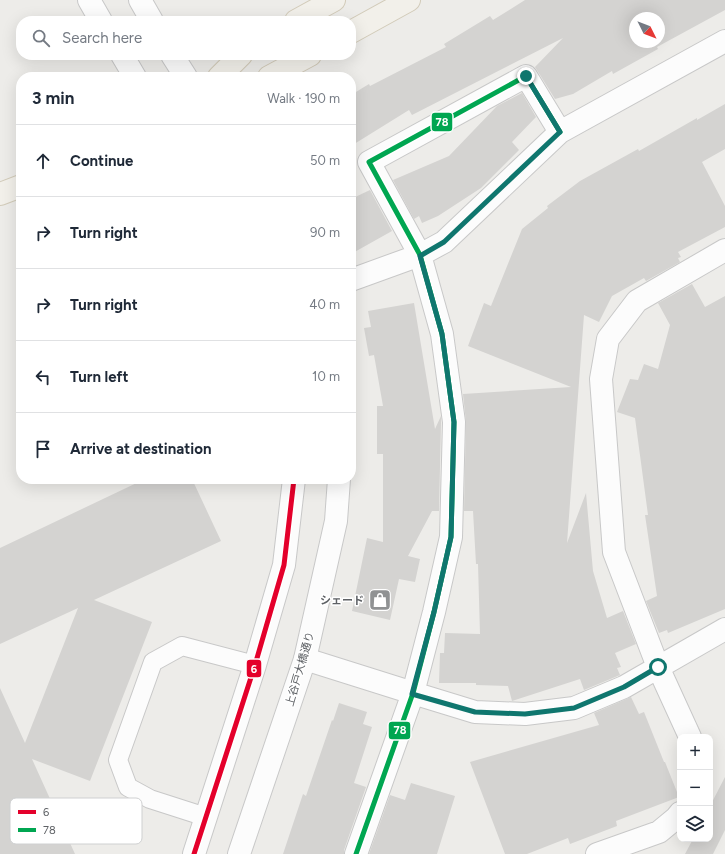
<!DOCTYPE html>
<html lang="en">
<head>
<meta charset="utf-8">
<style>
  :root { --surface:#fff; --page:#f6f6f7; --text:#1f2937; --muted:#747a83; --line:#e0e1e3 }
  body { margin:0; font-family:Figtree,"Noto Sans JP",sans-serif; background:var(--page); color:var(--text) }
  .controls { position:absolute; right:12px; bottom:12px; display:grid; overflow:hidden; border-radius:8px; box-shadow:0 4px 16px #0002 }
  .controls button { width:36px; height:36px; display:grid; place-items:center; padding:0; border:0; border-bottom:1px solid var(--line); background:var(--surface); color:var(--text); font:20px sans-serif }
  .compass { position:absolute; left:629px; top:12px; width:36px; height:36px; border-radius:50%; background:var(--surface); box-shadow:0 4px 16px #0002; rotate:132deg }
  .stop { position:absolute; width:12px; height:12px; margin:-9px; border:3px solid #0f766e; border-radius:50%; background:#fff }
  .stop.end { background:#0f766e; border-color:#fff; box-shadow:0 1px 4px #0008 }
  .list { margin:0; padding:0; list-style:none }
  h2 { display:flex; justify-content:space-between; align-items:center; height:52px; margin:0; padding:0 16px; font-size:17px }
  h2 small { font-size:13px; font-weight:400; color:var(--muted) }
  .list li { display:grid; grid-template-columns:26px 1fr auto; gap:12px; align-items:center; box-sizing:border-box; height:72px; padding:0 16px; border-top:1px solid var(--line) }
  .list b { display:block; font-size:15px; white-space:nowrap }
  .list em { font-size:13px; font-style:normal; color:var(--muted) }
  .icon { flex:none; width:22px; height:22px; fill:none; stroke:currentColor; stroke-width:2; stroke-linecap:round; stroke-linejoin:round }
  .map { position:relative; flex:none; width:725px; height:854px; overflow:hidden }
  .search { position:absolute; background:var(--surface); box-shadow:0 4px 16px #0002; left:16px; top:16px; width:340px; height:44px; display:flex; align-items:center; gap:10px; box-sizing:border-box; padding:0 14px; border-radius:16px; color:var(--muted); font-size:15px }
  .panel { position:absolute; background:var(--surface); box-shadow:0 4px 16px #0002; left:16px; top:72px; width:340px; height:412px; border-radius:16px }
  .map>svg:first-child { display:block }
  .building { fill:#d4d3d1; fill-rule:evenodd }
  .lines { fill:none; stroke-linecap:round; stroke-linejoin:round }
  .service-casing { stroke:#c8c8c8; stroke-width:20 }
  .minor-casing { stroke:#c8c8c8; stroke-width:24 }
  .tertiary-casing { stroke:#c8c8c8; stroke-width:24 }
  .primary-casing { stroke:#d2cbb9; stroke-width:24 }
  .service { stroke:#fcfcfc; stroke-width:18 }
  .minor { stroke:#fcfcfc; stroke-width:22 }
  .tertiary { stroke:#fcfcfc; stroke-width:22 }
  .primary { stroke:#f2f0ea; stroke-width:22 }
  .bus-1-casing { stroke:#fff; stroke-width:8 }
  .bus-2-casing { stroke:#fff; stroke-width:8 }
  .bus-1 { stroke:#e4002b; stroke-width:5 }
  .bus-2 { stroke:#00a651; stroke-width:5 }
  .route { stroke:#0f766e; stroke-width:5 }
  .labels { text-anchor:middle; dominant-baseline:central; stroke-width:3; stroke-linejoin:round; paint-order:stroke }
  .poi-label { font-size:11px; font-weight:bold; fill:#5e6165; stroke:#fff; text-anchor:end }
  .street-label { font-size:11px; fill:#5e6165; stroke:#fff }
  .key { fill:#fff; stroke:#cfd0d1; stroke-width:1 }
  .key-label { font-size:11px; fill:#5e6165 }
  .line-badge { stroke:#fff; stroke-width:1.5 }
  .badge-label { font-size:11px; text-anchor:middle; font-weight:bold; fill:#fff }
</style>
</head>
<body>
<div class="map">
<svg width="725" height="854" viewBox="0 0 725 854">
  <rect width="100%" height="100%" fill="#edece9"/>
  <!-- building -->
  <path class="building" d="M 525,0 L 725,0 L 725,10 L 657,47 L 658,49 L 613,74 L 612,71 L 573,94 L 555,99 L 535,67 L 563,38 L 412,115 L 409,110 L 351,146 L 351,95 L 369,84 L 370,86 L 446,47 L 444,44 L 490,16 L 493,20 ZM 635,18 L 659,18 L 659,42 L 635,42 Z
    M 522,93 L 536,117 L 512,142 L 519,150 L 481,188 L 438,216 L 422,223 L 419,216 L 414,219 L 393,180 L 449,156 L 497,106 Z
    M 725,104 L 725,149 L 702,162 L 725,206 L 725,227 L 678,252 L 681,257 L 678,258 L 680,262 L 646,281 L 644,278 L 612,296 L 599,322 L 584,315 L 567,543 L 586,493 L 593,571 L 607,618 L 623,611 L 636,644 L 615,653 L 621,667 L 617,668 L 620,675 L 584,690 L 580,679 L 512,701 L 508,686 L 476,685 L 476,683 L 439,683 L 440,653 L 444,653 L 445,633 L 480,634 L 478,564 L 476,564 L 473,511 L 464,511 L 466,422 L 463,394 L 571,387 L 468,346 L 484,303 L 491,306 L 522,229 L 548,208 L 547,206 L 580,181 L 638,149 L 639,151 L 697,118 L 697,120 Z
    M 370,190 L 392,231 L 351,254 L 351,199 Z
    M 692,284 L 705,307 L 725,296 L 725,609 L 668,633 L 667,630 L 659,633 L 646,601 L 657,596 L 645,515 L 648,515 L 635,418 L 617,412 L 630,379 L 638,380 L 644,364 L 658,369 L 670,325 L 658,303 Z
    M 414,303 L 435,429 L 441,416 L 441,423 L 439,511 L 432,511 L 408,556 L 420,559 L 415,582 L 399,579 L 390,620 L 352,611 L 367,538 L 383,542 L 383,454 L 377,454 L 377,406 L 383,406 L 374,355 L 369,356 L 364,328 L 371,327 L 368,311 Z
    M 145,479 L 192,479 L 221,541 L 94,600 L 152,622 L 90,781 L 32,759 L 75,854 L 0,854 L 0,688 L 25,743 L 78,608 L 0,644 L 0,548 Z
    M 631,697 L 639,714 L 644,712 L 664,762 L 665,762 L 679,797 L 616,821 L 617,826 L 570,844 L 568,838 L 527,854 L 505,854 L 470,762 L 599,725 L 594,713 Z
    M 339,703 L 367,712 L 363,724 L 372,727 L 354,783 L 366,787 L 344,850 L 344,854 L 283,854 L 303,794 L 306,796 L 332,720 L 333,721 Z
    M 725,777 L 725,830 L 713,854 L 685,854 L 693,839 L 710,839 L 710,806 Z
    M 411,783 L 455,796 L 437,854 L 369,854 L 390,795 L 405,800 Z"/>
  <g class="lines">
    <!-- service casing -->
    <g class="service-casing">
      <path id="service" d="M 206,817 L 150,799 L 128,787 L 118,760 L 153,662 L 182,646 L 255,665"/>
    </g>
    <!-- minor casing -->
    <g class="minor-casing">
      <path id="minor" d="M 351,280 L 420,255 L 444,242 L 560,132 L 725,41
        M 305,659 L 413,693 L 475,712 L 525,714 L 574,708 L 624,687 L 725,629
        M 690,737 L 658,667 L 614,552 L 601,379 L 608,339 L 637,301 L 725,250
        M 356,854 L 413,693 L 434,612 L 451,537 L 454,422 L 442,334 L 420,255 L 369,162 L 526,76 L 560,132
        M 597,854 L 659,832 L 676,818 L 680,813"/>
    </g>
    <!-- tertiary casing -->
    <g class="tertiary-casing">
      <path id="tertiary" d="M 89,0 L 101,21
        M 140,0 L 152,21
        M 122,55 L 135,77
        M 172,55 L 186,77
        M 194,854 L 255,665 L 284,565 L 294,479
        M 239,854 L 305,659 L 336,521 L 339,479"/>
    </g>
    <!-- primary casing -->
    <g class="primary-casing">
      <path id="primary" d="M 296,21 L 334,0
        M 351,32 L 409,0
        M 219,77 L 241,55
        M 269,77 L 310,55
        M 0,194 L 21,186"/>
    </g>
    <!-- service -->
    <use href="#service" class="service"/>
    <!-- minor -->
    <use href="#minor" class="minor"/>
    <!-- tertiary -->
    <use href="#tertiary" class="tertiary"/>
    <!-- primary -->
    <use href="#primary" class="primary"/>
    <!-- bus-1 casing -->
    <g class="bus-1-casing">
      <path id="bus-1" d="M 194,854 L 255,665 L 284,565 L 294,479"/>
    </g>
    <!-- bus-2 casing -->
    <g class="bus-2-casing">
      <path id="bus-2" d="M 356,854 L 413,693 L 434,612 L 451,537 L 454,422 L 442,334 L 420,255 L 369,162 L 526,76 L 560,132"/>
    </g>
    <!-- bus-1 -->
    <use href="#bus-1" class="bus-1"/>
    <!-- bus-2 -->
    <use href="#bus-2" class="bus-2"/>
  </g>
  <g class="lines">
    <!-- route -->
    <path class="route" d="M 526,76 L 560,132 L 444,242 L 420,256 L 442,334 L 454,422 L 451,537 L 434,612 L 412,694 L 475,712 L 525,714 L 574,708 L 624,687 L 658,667"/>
  </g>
  <!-- icons -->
  <defs>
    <g id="shop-square" transform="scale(1.15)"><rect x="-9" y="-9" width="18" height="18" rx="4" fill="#909293" stroke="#fff"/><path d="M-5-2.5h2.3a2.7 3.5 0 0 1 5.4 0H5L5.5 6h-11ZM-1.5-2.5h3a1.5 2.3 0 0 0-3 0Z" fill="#fff"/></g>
  </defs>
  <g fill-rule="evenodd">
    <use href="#shop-square" x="380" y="600"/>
  </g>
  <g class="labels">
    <!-- poi labels -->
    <g class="poi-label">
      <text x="364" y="600">シェード</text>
    </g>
    <!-- street labels -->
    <g class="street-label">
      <text transform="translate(300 669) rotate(-74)">上谷戸大橋通り</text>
    </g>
  </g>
  <!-- legend -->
  <rect x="10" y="798" width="132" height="46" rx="6" class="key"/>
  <rect x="18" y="810" width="18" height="4" fill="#e4002b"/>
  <rect x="18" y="828" width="18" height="4" fill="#00a651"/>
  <g class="key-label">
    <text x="43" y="816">6</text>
    <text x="43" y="834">78</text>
  </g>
  <g class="line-badge">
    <rect x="431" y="112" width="22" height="20" rx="4" fill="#00a651"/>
    <rect x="246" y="659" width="16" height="19" rx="4" fill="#e4002b"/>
    <rect x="388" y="721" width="23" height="19" rx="4" fill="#00a651"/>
  </g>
  <g class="badge-label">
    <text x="442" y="126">78</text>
    <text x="254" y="673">6</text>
    <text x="400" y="734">78</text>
  </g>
</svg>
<div class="controls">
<button>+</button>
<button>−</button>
<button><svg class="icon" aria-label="layers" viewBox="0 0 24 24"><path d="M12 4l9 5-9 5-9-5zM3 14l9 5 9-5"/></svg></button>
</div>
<svg class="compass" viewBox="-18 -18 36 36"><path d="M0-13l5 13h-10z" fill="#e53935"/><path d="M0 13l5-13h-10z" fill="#747a83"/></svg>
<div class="stop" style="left:658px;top:667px"></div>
<div class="stop end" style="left:526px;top:76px"></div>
<div class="search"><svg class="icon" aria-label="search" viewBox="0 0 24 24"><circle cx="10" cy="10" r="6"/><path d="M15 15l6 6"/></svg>Search here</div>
<section class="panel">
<h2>3 min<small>Walk · 190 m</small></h2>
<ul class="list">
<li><svg class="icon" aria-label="ahead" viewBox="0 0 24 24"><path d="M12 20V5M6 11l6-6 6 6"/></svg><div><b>Continue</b></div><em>50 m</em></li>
<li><svg class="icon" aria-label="right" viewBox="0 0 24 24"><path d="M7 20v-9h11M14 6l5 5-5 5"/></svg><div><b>Turn right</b></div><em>90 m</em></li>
<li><svg class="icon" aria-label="right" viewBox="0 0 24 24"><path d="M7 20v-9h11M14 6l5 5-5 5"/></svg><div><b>Turn right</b></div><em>40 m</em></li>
<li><svg class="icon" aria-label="left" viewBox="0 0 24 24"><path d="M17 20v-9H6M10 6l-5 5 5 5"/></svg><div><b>Turn left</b></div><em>10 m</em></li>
<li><svg class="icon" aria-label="arrive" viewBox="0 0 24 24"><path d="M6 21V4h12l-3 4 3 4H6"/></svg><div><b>Arrive at destination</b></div></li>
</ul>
</section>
</div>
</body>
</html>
